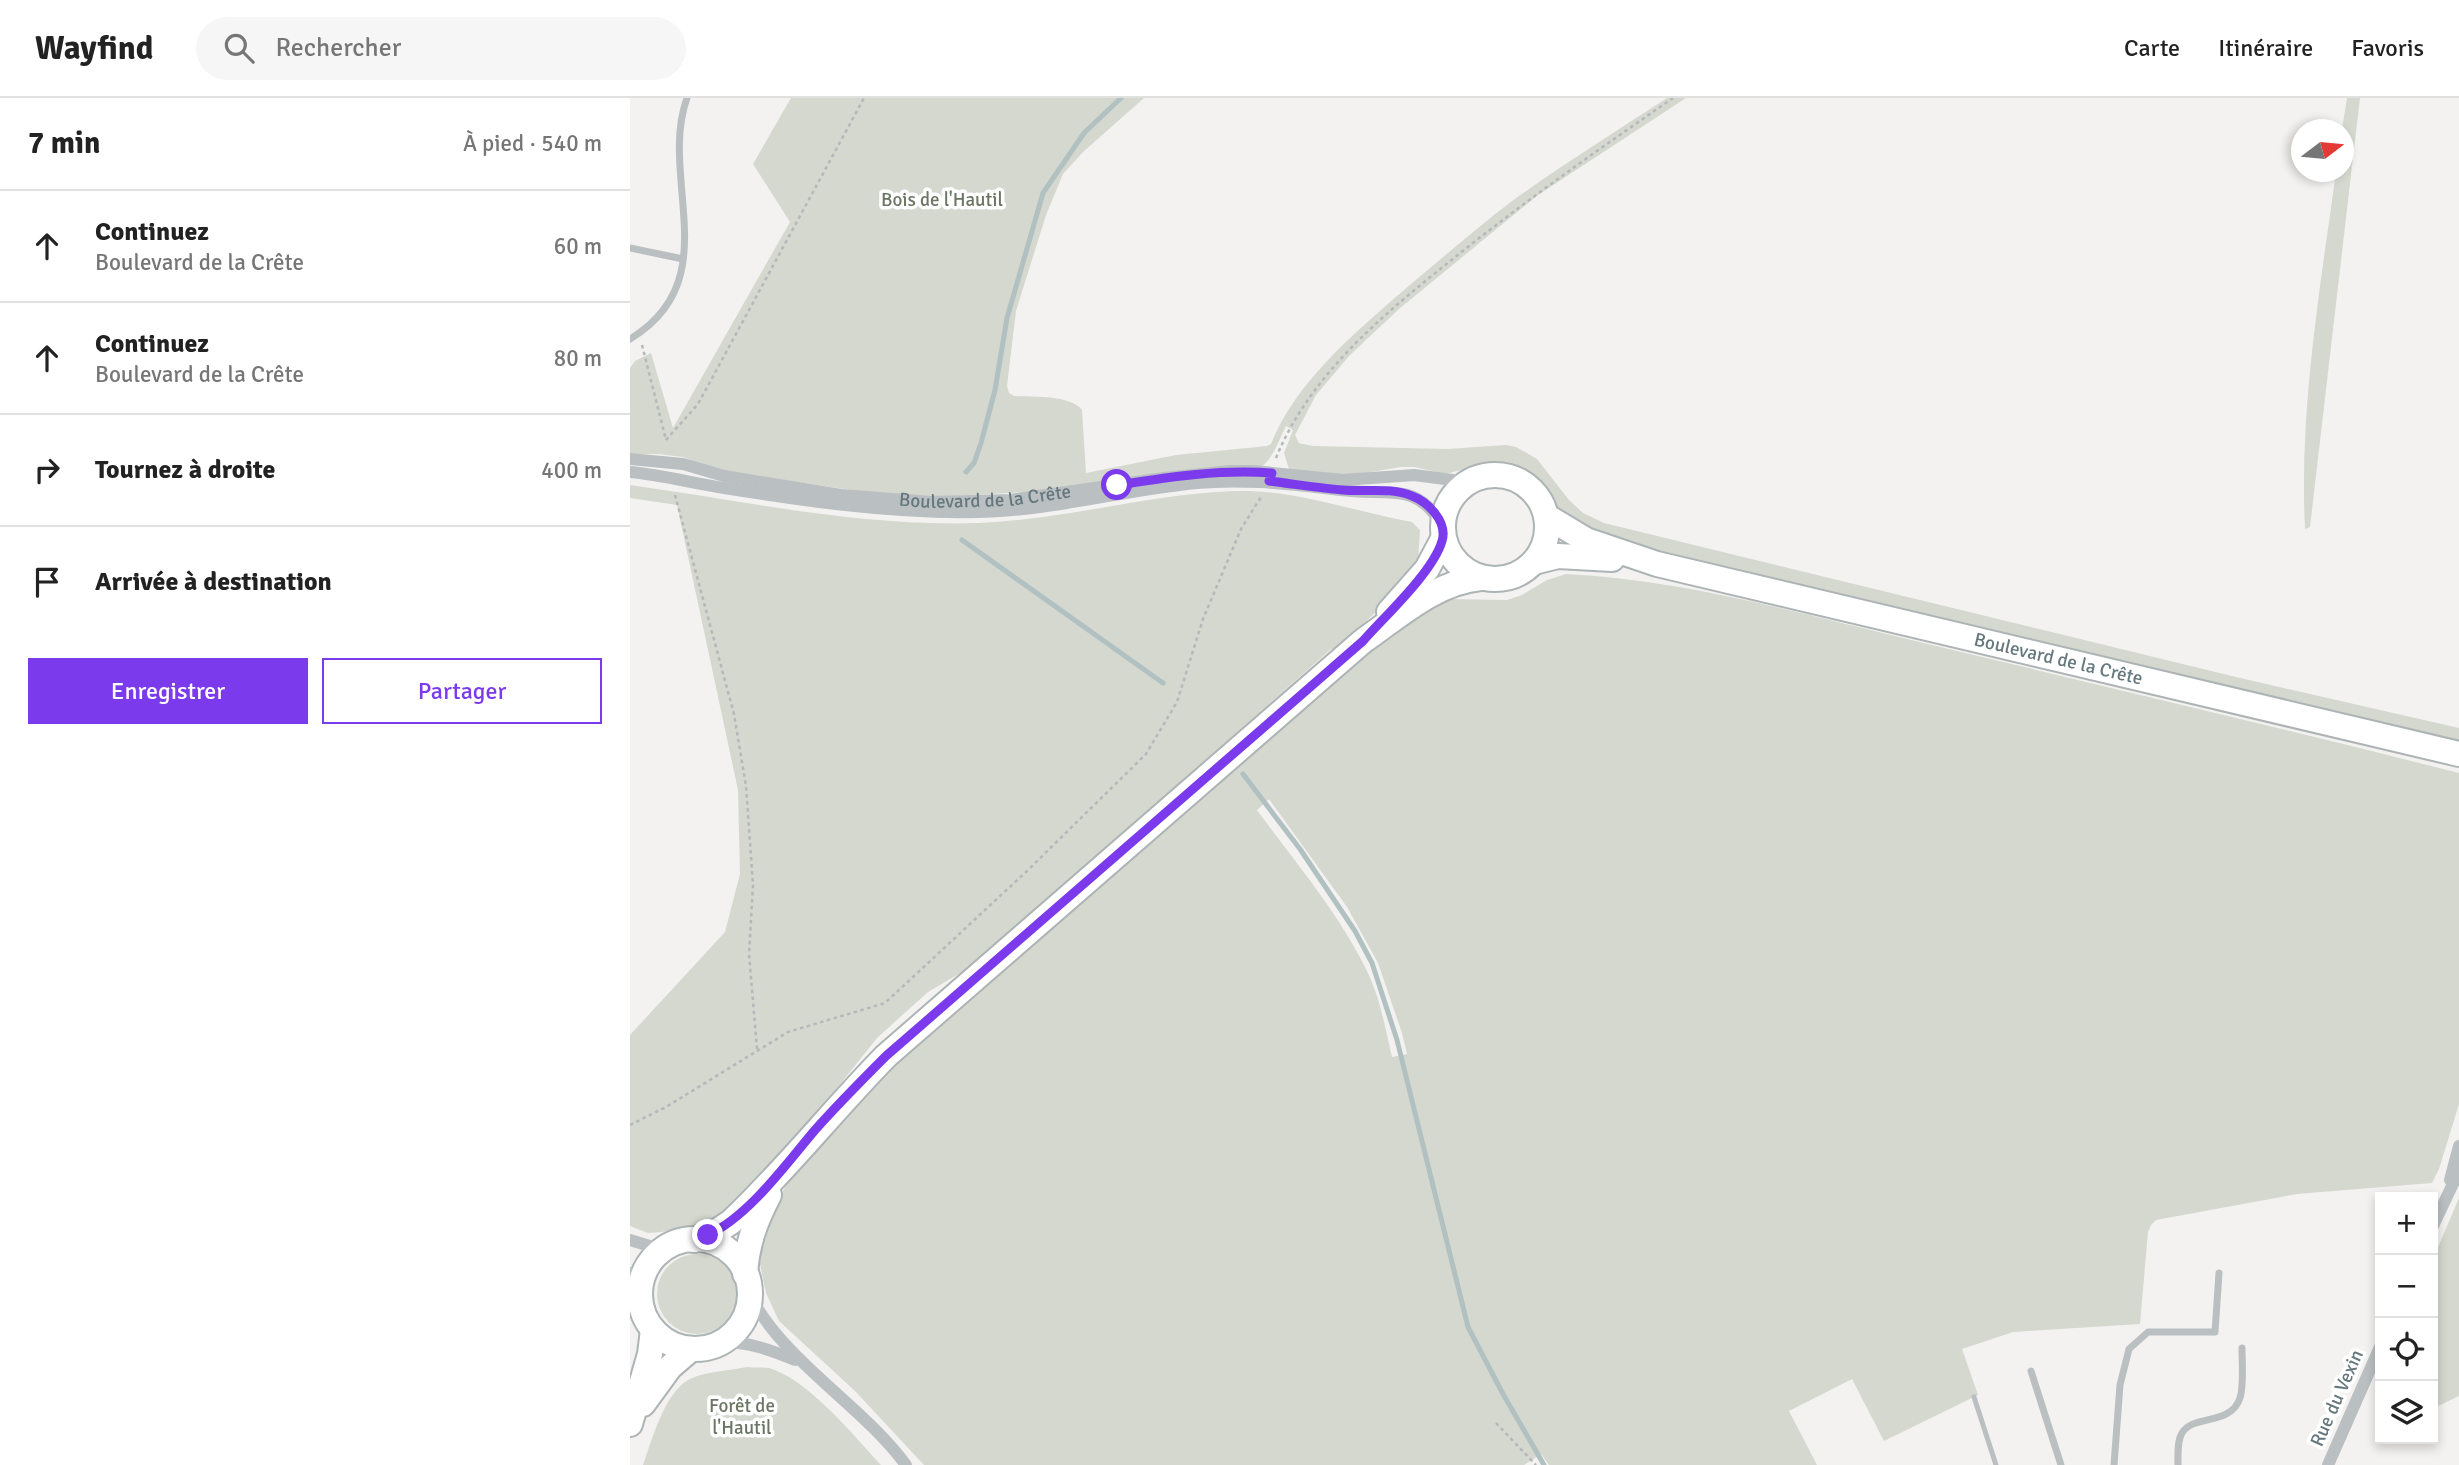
<!DOCTYPE html>
<html lang="fr">
<head>
<meta charset="utf-8">
<style>
  :root { --surface:#fff; --page:#f6f6f6; --text:#222; --muted:#767676; --line:#e0e0e0; --accent:#7c3aed }
  body { margin:0; font-family:Signika,sans-serif; background:var(--page); color:var(--text) }
  .controls { position:absolute; right:21px; bottom:21px; display:grid; overflow:hidden; border-radius:0px; box-shadow:0 4px 10px #0003 }
  .controls button { width:63px; height:63px; display:grid; place-items:center; padding:0; border:0; border-bottom:2px solid var(--line); background:var(--surface); color:var(--text); font:35px sans-serif }
  .compass { position:absolute; left:1661px; top:21px; width:63px; height:63px; border-radius:50%; background:var(--surface); box-shadow:0 4px 10px #0003; rotate:74deg }
  .stop { position:absolute; width:21px; height:21px; margin:-16px; border:5px solid #7c3aed; border-radius:50%; background:#fff }
  .stop.end { background:#7c3aed; border-color:#fff; box-shadow:0 2px 7px #0008 }
  .list { margin:0; padding:0; list-style:none }
  h2 { display:flex; justify-content:space-between; align-items:center; height:91px; margin:0; padding:0 28px; font-size:30px }
  h2 small { font-size:23px; font-weight:400; color:var(--muted) }
  .list li { display:grid; grid-template-columns:46px 1fr auto; gap:21px; align-items:center; box-sizing:border-box; height:112px; padding:0 28px; border-top:2px solid var(--line) }
  .list b { display:block; font-size:26px; white-space:nowrap }
  .list p { margin:0; font-size:23px; white-space:nowrap; color:var(--muted) }
  .list em { font-size:23px; font-style:normal; color:var(--muted) }
  .actions { display:flex; gap:14px; padding:21px 28px }
  .actions a { flex:1; padding:16px 0; border:2px solid var(--accent); border-radius:0px; text-align:center; font-size:24px; color:var(--accent) }
  .actions .main { background:var(--accent); color:#fff }
  .icon { flex:none; width:38px; height:38px; fill:none; stroke:currentColor; stroke-width:2; stroke-linecap:round; stroke-linejoin:round }
  .map { position:relative; flex:none; width:1829px; height:1367px; overflow:hidden }
  header { display:flex; align-items:center; gap:42px; box-sizing:border-box; height:98px; padding:0 35px; background:var(--surface); border-bottom:2px solid var(--line) }
  header strong { font-size:33px }
  nav { display:flex; gap:38px; margin-inline-start:auto; font-size:24px }
  .search { width:490px; height:63px; background:var(--page); display:flex; align-items:center; gap:18px; box-sizing:border-box; padding:0 24px; border-radius:38px; color:var(--muted); font-size:26px }
  main { display:flex }
  aside { flex:1; background:var(--surface) }
  .map>svg:first-child { display:block }
  .green { fill:#d4d8cf; fill-rule:evenodd }
  .lines { fill:none; stroke-linecap:round; stroke-linejoin:round }
  .stream { stroke:#b1c0c1; stroke-width:5 }
  .secondary-casing { stroke:#adb4b5; stroke-width:28 }
  .path { stroke:#b4b8b9; stroke-width:2.5; stroke-dasharray:3.5 3.5; stroke-linecap:butt }
  .service { stroke:#babfc1; stroke-width:5 }
  .minor { stroke:#babfc1; stroke-width:7 }
  .tertiary { stroke:#babfc1; stroke-width:12 }
  .secondary { stroke:#fff; stroke-width:24 }
  .route { stroke:#7c3aed; stroke-width:9 }
  .labels { text-anchor:middle; dominant-baseline:central; stroke-width:7; stroke-linejoin:round; paint-order:stroke }
  .park-label { font-size:19px; fill:#6b7563; stroke:#fff }
  .street-label { font-size:19px; fill:#65787d; stroke:#fff }
</style>
</head>
<body>
<header>
<strong>Wayfind</strong>
<div class="search"><svg class="icon" aria-label="search" viewBox="0 0 24 24"><circle cx="10" cy="10" r="6"/><path d="M15 15l6 6"/></svg>Rechercher</div>
<nav><a>Carte</a><a>Itinéraire</a><a>Favoris</a></nav>
</header>
<main>
<aside>
<h2>7 min<small>À pied · 540 m</small></h2>
<ul class="list">
<li><svg class="icon" aria-label="ahead" viewBox="0 0 24 24"><path d="M12 20V5M6 11l6-6 6 6"/></svg><div><b>Continuez</b><p>Boulevard de la Crête</p></div><em>60 m</em></li>
<li><svg class="icon" aria-label="ahead" viewBox="0 0 24 24"><path d="M12 20V5M6 11l6-6 6 6"/></svg><div><b>Continuez</b><p>Boulevard de la Crête</p></div><em>80 m</em></li>
<li><svg class="icon" aria-label="right" viewBox="0 0 24 24"><path d="M7 20v-9h11M14 6l5 5-5 5"/></svg><div><b>Tournez à droite</b></div><em>400 m</em></li>
<li><svg class="icon" aria-label="arrive" viewBox="0 0 24 24"><path d="M6 21V4h12l-3 4 3 4H6"/></svg><div><b>Arrivée à destination</b></div></li>
</ul>
<div class="actions"><a class="main">Enregistrer</a><a>Partager</a></div>
</aside>
<div class="map">
<svg width="1829" height="1367" viewBox="0 0 1829 1367">
  <rect width="100%" height="100%" fill="#f3f2f0"/>
  <!-- green -->
  <path class="green" d="M 161,0 L 514,0 L 453,54 L 433,76 L 416,117 L 386,213 L 377,288 L 379,295 L 384,298 C 402,299 441,297 452,312 L 456,375 L 546,357 L 637,348 L 641,346 C 665,286 720,239 767,198 C 805,166 843,133 882,103 C 932,67 985,34 1037,0 L 1056,0 L 908,97 L 769,211 L 720,257 L 686,297 L 665,337 L 669,345 L 683,348 L 818,351 L 876,347 L 886,349 L 907,361 L 939,402 L 953,415 L 974,425 L 1606,579 L 1829,630 L 1829,645 L 1065,464 L 959,435 L 928,411 L 920,395 L 909,381 L 892,370 L 874,365 L 860,365 L 815,376 L 784,369 L 771,369 L 717,378 L 659,371 L 654,355 L 663,332 L 656,328 C 649,341 644,360 631,369 L 416,393 L 302,399 L 227,393 L 84,371 L 53,359 L 28,356 L 0,356 L 0,270 L 5,263 L 21,255 L 43,330 L 160,124 L 123,66 Z
    M 1717,0 L 1730,0 L 1680,429 L 1675,431 C 1669,312 1690,191 1706,74 L 1714,74 L 1712,31 Z
    M 0,387 C 115,403 231,429 348,425 C 434,422 519,396 605,393 C 665,391 725,414 782,424 L 790,432 L 788,464 L 771,489 L 713,546 L 700,552 L 344,867 L 298,894 L 247,940 L 172,1034 L 96,1115 L 93,1113 L 78,1124 L 32,1134 L 18,1135 L 0,1128 L 0,937 L 95,834 L 110,776 L 108,692 L 47,407 L 0,400 Z
    M 936,476 C 1057,482 1176,517 1294,545 C 1473,588 1651,630 1829,675 L 1829,1006 L 1809,1071 L 1802,1085 L 1667,1096 L 1526,1122 L 1521,1127 L 1518,1134 L 1510,1226 L 1383,1234 L 1332,1251 L 1348,1297 L 1254,1343 L 1222,1281 L 1159,1313 L 1187,1367 L 919,1367 L 911,1356 L 894,1367 L 294,1367 L 225,1293 L 149,1223 L 136,1195 L 130,1166 L 132,1128 L 165,1073 L 240,989 L 769,525 L 816,501 L 877,502 L 892,497 L 917,482 ZM 639,701 L 717,809 L 748,865 L 772,935 L 777,956 L 762,959 C 755,929 750,899 736,871 C 708,814 664,763 627,712 Z
    M 1829,1100 L 1829,1298 L 1806,1309 L 1803,1301 L 1803,1161 Z
    M27 1196a40 40 0 1 1 80 0a40 40 0 1 1-80 0Z
    M 117,1269 C 124,1270 132,1269 139,1270 C 178,1281 224,1338 251,1367 L 13,1367 C 22,1342 34,1296 58,1282 C 74,1273 99,1273 117,1269 Z"/>
  <g class="lines">
    <!-- stream -->
    <path class="stream" d="M 336,374 L 344,365 L 351,345 L 365,292 L 377,220 L 413,95 L 454,35 L 491,0
      M 332,442 L 533,585
      M 613,676 L 670,751 L 725,833 L 742,865 L 767,942 L 838,1229 L 873,1296 L 914,1367"/>
    <!-- secondary casing -->
    <g class="secondary-casing">
      <g id="secondary">
        <circle cx="865" cy="429" r="52"/>
        <path id="s2" d="M 916,418 L 956,442 L 1027,466 L 1829,656"/>
        <path d="M 904,464 L 928,458 L 982,461"/>
        <path d="M 759,514 L 797,471 L 813,441"/>
        <circle cx="65" cy="1196" r="55"/>
        <path d="M 64,1142 L 89,1132 L 101,1124 C 156,1072 203,1012 256,958 L 733,543 C 769,518 806,484 851,480"/>
        <path d="M 115,1176 C 117,1146 125,1124 139,1097"/>
        <path d="M 13,1306 L 40,1269 L 61,1251"/>
        <path d="M 0,1326 L 20,1256 L 23,1232"/>
      </g>
    </g>
    <!-- path -->
    <path class="path" d="M 12,247 L 36,342
      M 36,342 L 68,306 L 234,0
      M 646,360 C 680,276 755,215 824,160 C 895,103 969,51 1043,0
      M 45,397 L 104,616 L 116,688 L 123,787 L 119,856 L 127,951
      M 0,1027 L 36,1009 L 158,934 L 255,905 L 398,772 L 516,656 L 547,604 L 573,521 L 611,431 L 631,399
      M 1,1208 L 5,1222
      M 866,1325 L 906,1367"/>
    <!-- service -->
    <path class="service" d="M 1344,1299 L 1366,1367"/>
    <!-- minor -->
    <path class="minor" d="M 0,150 L 53,161
      M 0,241 C 98,182 28,80 57,0
      M 1401,1273 L 1431,1367
      M 1484,1367 L 1490,1287 L 1499,1251 L 1518,1234 L 1585,1234 L 1589,1175
      M 1548,1367 C 1548,1357 1547,1343 1552,1335 C 1563,1316 1601,1328 1610,1300 C 1614,1288 1612,1264 1612,1250"/>
    <!-- tertiary -->
    <g class="tertiary">
      <path id="s1" d="M 0,361 L 53,366 L 94,378 L 211,397 L 301,404 L 380,402 L 534,380 L 601,373 L 623,373 L 713,382 L 784,377 L 838,384"/>
      <path d="M 0,374 C 32,377 62,385 94,390 C 177,403 262,416 347,414 C 421,413 493,392 567,385 C 610,381 651,385 694,390 C 709,392 725,394 741,394 C 775,394 794,395 812,428"/>
      <path d="M 1820,1082 L 1829,1048"/>
      <path d="M 1803,1128 L 1829,1073"/>
      <path d="M 0,1142 L 23,1149 L 38,1148"/>
      <path d="M 0,1175 L 10,1196"/>
      <path d="M 119,1196 C 156,1266 229,1304 276,1367"/>
      <path d="M 92,1244 C 119,1244 141,1252 165,1262"/>
      <path d="M 1698,1367 L 1750,1249"/>
    </g>
    <!-- secondary -->
    <use href="#secondary" class="secondary"/>
  </g>
  <g class="lines">
    <!-- route -->
    <path class="route" d="M 78,1137 C 119,1118 156,1066 185,1032 C 208,1006 232,982 256,958 L 733,543 C 755,518 803,474 812,443 C 818,424 798,404 782,398 C 762,389 735,394 713,392 C 688,390 664,386 639,383 L 642,375 C 590,371 539,379 487,387"/>
  </g>
  <g class="labels">
    <!-- park labels -->
    <g class="park-label">
      <text x="312" y="102">Bois de l'Hautil</text>
      <text x="112" y="1308">Forêt de<tspan x="112" dy="22">l'Hautil</tspan></text>
    </g>
    <!-- street labels -->
    <g class="street-label">
      <text stroke="none"><textPath href="#s1" startOffset="359">Boulevard de la Crête</textPath></text>
      <text stroke="none"><textPath href="#s2" startOffset="534">Boulevard de la Crête</textPath></text>
      <text transform="translate(1707 1300) rotate(-66)">Rue du Vexin</text>
    </g>
  </g>
</svg>
<div class="controls">
<button>+</button>
<button>−</button>
<button><svg class="icon" aria-label="locate" viewBox="0 0 24 24"><circle cx="12" cy="12" r="6"/><path d="M12 2v4M12 18v4M2 12h4M18 12h4"/></svg></button>
<button><svg class="icon" aria-label="layers" viewBox="0 0 24 24"><path d="M12 4l9 5-9 5-9-5zM3 14l9 5 9-5"/></svg></button>
</div>
<svg class="compass" viewBox="-18 -18 36 36"><path d="M0-13l5 13h-10z" fill="#e53935"/><path d="M0 13l5-13h-10z" fill="#767676"/></svg>
<div class="stop" style="left:487px;top:387px"></div>
<div class="stop end" style="left:78px;top:1137px"></div>
</div>
</main>
</body>
</html>
